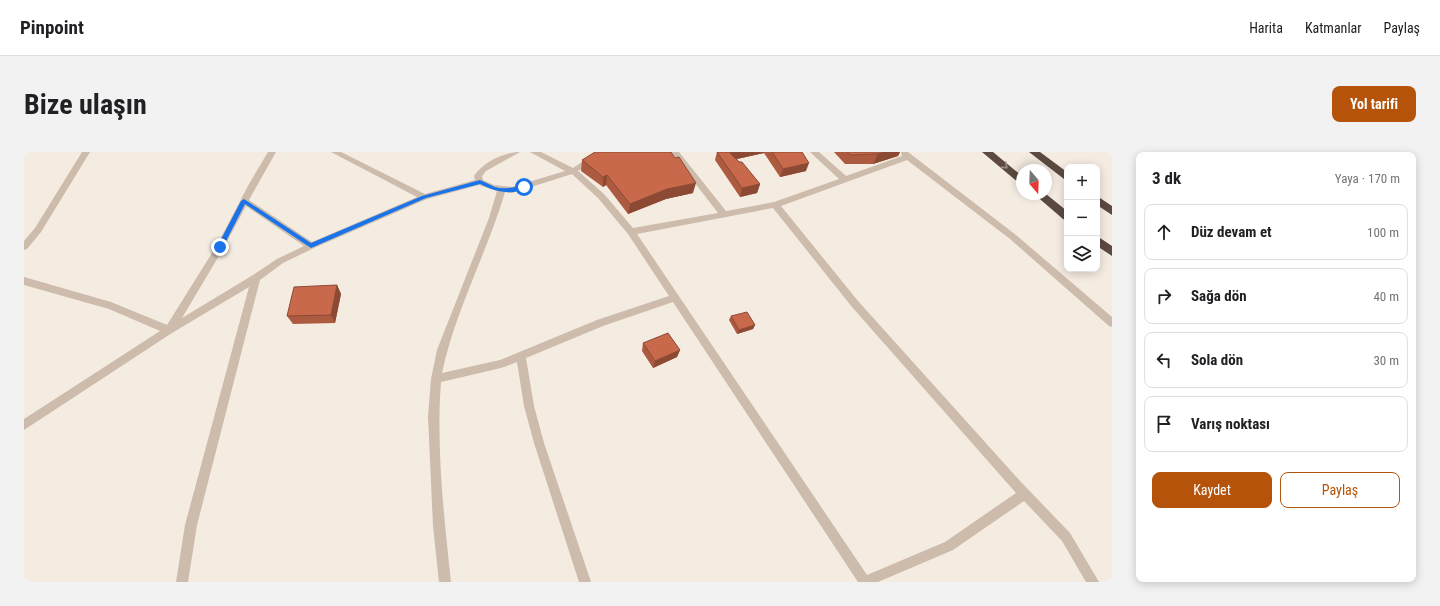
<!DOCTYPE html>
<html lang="tr">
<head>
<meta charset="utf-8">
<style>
  :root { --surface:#fff; --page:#f2f2f2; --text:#202124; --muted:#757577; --line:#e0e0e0; --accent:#b45309 }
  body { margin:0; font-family:"Roboto Condensed",sans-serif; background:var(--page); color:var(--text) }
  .controls { position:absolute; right:12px; top:12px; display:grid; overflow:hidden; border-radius:8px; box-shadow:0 2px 10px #0003 }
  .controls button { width:36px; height:36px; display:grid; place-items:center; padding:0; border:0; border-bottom:1px solid var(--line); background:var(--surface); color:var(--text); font:20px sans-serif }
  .compass { position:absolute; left:992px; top:12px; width:36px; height:36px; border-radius:50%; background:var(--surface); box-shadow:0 2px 10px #0003; rotate:161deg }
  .stop { position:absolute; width:12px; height:12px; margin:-9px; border:3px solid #1a73e8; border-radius:50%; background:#fff }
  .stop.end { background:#1a73e8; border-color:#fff; box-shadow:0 1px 4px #0008 }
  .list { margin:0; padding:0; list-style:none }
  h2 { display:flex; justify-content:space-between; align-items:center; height:52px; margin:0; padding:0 16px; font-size:17px }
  h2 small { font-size:13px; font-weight:400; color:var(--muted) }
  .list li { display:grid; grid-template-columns:26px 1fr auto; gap:12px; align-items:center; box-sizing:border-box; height:56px; margin:0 8px 8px; padding:0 8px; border:1px solid var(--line); border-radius:8px }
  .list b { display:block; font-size:15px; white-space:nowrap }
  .list em { font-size:13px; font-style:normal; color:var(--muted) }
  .actions { display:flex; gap:8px; padding:12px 16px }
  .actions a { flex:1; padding:9px 0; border:1px solid var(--accent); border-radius:8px; text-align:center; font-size:14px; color:var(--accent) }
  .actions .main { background:var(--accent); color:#fff }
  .icon { flex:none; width:22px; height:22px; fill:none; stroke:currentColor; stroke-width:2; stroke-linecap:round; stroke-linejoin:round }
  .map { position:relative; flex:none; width:1088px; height:430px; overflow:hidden; border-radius:8px }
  header { display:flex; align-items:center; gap:24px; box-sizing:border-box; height:56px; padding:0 20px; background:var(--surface); border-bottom:1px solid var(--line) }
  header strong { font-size:19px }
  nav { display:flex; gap:22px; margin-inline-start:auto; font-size:14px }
  .intro { display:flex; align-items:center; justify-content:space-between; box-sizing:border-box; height:96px; padding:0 24px }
  h1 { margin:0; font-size:28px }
  .button { padding:10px 18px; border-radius:8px; background:var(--accent); color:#fff; font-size:14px; font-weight:700 }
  main { display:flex; gap:24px; padding:0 24px }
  aside { flex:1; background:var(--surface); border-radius:8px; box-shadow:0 2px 10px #0003 }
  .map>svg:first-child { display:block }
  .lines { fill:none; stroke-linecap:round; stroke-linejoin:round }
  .minor { fill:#cdbbac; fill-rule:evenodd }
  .highway { fill:#5c4a42; fill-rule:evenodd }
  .wall { fill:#ac5a40 }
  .shaded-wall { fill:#8c4a34 }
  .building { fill:#c8694b; stroke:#8c4a34 }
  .oneway { stroke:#9c8e87 }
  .route { fill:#1a73e8 }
</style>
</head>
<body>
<header>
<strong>Pinpoint</strong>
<nav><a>Harita</a><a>Katmanlar</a><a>Paylaş</a></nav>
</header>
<div class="intro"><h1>Bize ulaşın</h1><a class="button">Yol tarifi</a></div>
<main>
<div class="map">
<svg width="1088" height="430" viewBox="0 0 1088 430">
  <rect width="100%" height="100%" fill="#f4ebe1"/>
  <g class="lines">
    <!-- minor -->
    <path class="minor" d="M 58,0 L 66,0 L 17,80 L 3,97 L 0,98 L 0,89 L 11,76 Z
      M 244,0 L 252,0 L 225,48 L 288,90 L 393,45 L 307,0 L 317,0 L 401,42 L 451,28 L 450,24 C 459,10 480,0 496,0 L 462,19 L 458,24 L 459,28 L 470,33 L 488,35 L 541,19 L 506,0 L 517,0 L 549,16 L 573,0 L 583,0 L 554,19 L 580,42 L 609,76 L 694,61 L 647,0 L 655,0 L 702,59 L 750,50 L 815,27 L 786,0 L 795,0 L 822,24 L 878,4 L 877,0 L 884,0 L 992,83 L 1088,165 L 1088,175 L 1085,174 L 986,87 L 883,8 L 757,54 L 834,149 L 996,329 L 1046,381 L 1075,430 L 1062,430 L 1038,389 L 1000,349 L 929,398 L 854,430 L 834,430 L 649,150 L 579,174 L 502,206 L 510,254 L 520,291 L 567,430 L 555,430 L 510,291 L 500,254 L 493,210 L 477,216 L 417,230 C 412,297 420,364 427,430 L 415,430 L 409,374 L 404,264 L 407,227 L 413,198 L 465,66 L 473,39 L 455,33 L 403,47 L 290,96 L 259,111 L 236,128 L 173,373 L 164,430 L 152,430 L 161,373 L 225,135 L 148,181 L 0,278 L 0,267 L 136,179 L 85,157 L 0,133 L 0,125 L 87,150 L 143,173 L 193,93 L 225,32 ZM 548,22 L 574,46 L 604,82 L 645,144 L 573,168 L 476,208 L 418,221 C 431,159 463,101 481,40 L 488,41 ZM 222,54 L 280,94 L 253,107 L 229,123 L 158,166 L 199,97 ZM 749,56 L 828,155 L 992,341 L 921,390 L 843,423 L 613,82 Z"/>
    <!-- highway -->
    <path class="highway" d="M 958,0 L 969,0 L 998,24 L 998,32 L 995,31 Z
      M 1005,0 L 1016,0 L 1043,20 L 1043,28 L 1040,27 Z
      M 1010,42 L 1022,42 L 1043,59 L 1043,68 L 1039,67 Z
      M 1073,44 L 1088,54 L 1088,63 L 1073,53 Z
      M 1073,84 L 1088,94 L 1088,104 L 1073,94 Z"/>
  </g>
  <!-- wall -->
  <path class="wall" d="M 693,0 L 778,0 L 782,19 L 756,25 L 740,1 L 713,7 L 736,32 L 733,41 L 716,45 L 691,8 Z
    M 810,0 L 876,0 L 874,4 L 849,12 L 821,12 Z
    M 558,8 L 669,41 L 642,47 L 604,62 L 582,33 L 579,35 L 557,19 Z
    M 313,133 L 317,142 L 311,171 L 269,172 L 263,164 Z
    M 707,164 L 731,173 L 729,177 L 713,182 L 705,168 Z
    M 619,191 L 656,198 L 653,205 L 629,216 L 618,199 Z"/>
  <!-- shaded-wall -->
  <path class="shaded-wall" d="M 710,0 L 741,0 L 740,1 L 704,9 L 706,1 Z
    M 861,0 L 876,0 L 874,4 L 849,12 L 854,2 Z
    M 785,11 L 782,19 L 756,25 L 759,17 Z
    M 583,23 L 582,33 L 579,35 L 579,25 Z
    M 672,31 L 669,41 L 642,47 L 604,62 L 606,52 L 643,37 Z
    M 736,32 L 733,41 L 716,45 L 718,36 Z
    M 313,133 L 317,142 L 311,171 L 307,163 Z
    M 731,173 L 729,177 L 713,182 L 715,178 Z
    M 656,198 L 653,205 L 629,216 L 631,209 Z"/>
  <!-- building -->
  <path class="building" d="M 571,0 L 647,0 L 651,6 L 655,5 L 672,31 L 643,37 L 606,52 L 583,23 L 579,25 L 558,8 Z
    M 693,0 L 710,0 L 706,1 L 715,10 L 718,10 L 736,32 L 718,36 Z
    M 748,0 L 778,0 L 785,11 L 759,17 Z
    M 823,0 L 861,0 L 854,2 L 826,3 Z
    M 313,133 L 307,163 L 263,164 L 270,135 Z
    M 723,160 L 731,173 L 715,178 L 707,164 Z
    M 644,181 L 656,198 L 631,209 L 619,191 Z"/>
  <!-- one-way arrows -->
  <defs><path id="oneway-chevron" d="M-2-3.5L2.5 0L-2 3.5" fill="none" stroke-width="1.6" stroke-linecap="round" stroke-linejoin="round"/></defs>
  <use class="oneway" href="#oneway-chevron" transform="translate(981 14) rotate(40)"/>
  <!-- route -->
  <path class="route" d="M 456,28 C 461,30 466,33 471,35 C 481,38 491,35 500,33 L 503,35 C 489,45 469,39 456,32 L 402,46 L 287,96 L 221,52 L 198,97 L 196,97 L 193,95 L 217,49 L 220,47 L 287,91 L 398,44 Z"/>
</svg>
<div class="controls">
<button>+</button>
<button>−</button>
<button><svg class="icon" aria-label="layers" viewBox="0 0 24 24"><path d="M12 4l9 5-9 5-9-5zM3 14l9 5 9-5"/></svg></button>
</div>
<svg class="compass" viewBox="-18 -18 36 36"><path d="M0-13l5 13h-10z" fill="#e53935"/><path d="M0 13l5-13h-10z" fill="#757577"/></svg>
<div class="stop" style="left:500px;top:35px"></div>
<div class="stop end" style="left:196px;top:95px"></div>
</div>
<aside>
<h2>3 dk<small>Yaya · 170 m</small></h2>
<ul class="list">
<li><svg class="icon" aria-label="ahead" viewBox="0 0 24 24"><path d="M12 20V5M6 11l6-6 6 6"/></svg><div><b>Düz devam et</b></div><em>100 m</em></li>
<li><svg class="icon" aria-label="right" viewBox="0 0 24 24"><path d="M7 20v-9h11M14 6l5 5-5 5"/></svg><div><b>Sağa dön</b></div><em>40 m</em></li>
<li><svg class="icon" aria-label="left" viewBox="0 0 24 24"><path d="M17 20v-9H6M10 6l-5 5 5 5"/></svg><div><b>Sola dön</b></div><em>30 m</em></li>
<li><svg class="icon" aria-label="arrive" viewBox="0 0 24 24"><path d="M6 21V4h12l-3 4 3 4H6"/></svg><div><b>Varış noktası</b></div></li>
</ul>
<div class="actions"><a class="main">Kaydet</a><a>Paylaş</a></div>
</aside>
</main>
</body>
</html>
